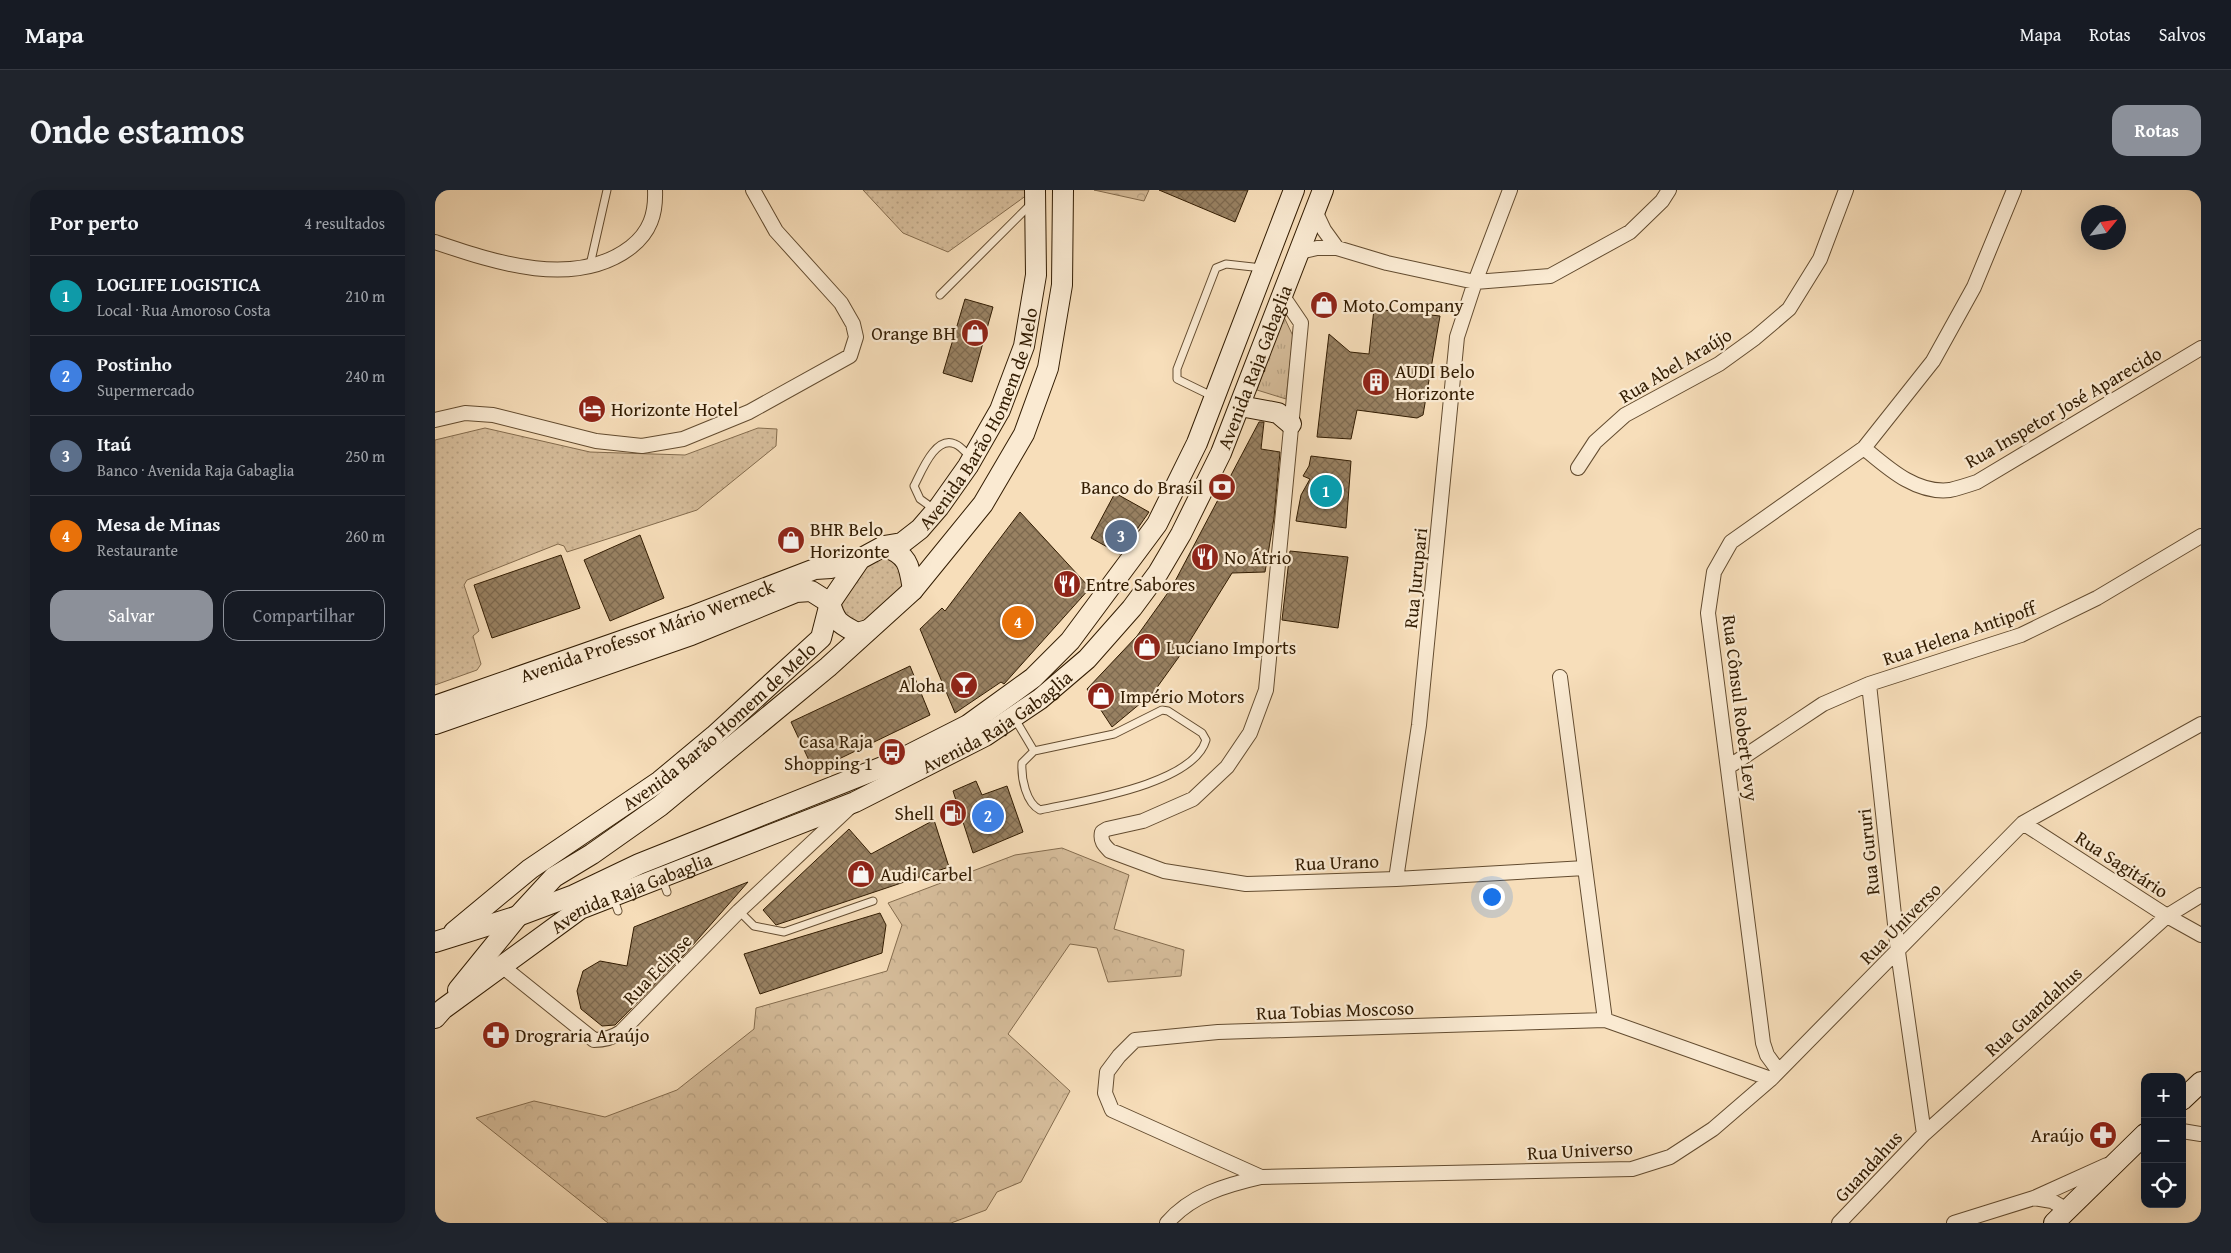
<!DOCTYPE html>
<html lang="pt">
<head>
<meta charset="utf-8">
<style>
  :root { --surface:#171b24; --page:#20242c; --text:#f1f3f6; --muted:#9ea1a6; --line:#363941; --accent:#8c9099 }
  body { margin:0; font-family:"Gentium Book Plus",serif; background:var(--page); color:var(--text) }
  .controls { position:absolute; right:15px; bottom:15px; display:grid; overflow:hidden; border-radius:10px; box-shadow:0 5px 20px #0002 }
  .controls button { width:45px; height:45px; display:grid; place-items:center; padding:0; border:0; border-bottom:1px solid var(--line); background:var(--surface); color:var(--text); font:25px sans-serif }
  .compass { position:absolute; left:1646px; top:15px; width:45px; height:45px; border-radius:50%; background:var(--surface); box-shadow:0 5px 20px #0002; rotate:60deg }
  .you { position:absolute; left:1056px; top:706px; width:18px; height:18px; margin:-12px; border:4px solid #fff; border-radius:50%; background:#1a73e8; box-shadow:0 0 0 8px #1a73e833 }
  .badge { display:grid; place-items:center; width:32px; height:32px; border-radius:50%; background:var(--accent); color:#fff; font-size:16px; font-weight:700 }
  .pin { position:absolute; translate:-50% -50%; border:2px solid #fff; box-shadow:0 1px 5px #0006 }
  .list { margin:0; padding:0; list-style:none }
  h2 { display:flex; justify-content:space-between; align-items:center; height:65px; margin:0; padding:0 20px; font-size:21px }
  h2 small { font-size:16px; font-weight:400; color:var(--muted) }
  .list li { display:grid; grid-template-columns:32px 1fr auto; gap:15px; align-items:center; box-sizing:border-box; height:80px; padding:0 20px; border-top:1px solid var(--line) }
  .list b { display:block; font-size:19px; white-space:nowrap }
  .list p { margin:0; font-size:16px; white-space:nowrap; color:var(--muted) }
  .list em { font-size:16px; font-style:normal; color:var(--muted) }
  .actions { display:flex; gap:10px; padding:15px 20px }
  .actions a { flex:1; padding:11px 0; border:1px solid var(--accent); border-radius:15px; text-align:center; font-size:18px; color:var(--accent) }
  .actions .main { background:var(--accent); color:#fff }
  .icon { flex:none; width:28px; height:28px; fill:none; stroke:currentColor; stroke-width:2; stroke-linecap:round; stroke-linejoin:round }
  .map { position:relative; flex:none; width:1766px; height:1033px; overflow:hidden; border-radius:15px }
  header { display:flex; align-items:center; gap:30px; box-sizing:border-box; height:70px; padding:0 25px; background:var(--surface); border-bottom:1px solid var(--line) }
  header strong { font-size:24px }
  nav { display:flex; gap:28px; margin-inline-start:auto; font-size:18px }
  .intro { display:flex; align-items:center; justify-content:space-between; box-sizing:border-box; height:120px; padding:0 30px }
  h1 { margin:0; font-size:35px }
  .button { padding:12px 22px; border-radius:15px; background:var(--accent); color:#fff; font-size:18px; font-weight:700 }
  main { display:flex; gap:30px; padding:0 30px }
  aside { flex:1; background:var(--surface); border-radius:15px; box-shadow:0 5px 20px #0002 }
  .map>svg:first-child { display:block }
  .grass { fill:url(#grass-dots); stroke:#846c4e }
  .forest { fill:url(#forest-crowns); stroke:#846c4e }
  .park { fill:url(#park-tufts); stroke:#846c4e }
  .building { fill:url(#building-cross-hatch); stroke:#321c02 }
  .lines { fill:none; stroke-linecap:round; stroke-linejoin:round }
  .lane-casing { stroke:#634c30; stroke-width:9 }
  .street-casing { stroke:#634c30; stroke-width:16 }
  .secondary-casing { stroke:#321c02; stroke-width:22 }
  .lane { stroke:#faead2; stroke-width:7 }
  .street { stroke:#faead2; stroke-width:14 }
  .secondary { stroke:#faead2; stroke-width:20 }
  .labels { text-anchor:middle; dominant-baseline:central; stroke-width:4.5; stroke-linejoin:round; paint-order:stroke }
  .poi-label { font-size:19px; fill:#321c02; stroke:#faead2; text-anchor:start }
  .street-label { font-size:19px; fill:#321c02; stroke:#faead2 }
</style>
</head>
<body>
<header>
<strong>Mapa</strong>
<nav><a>Mapa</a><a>Rotas</a><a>Salvos</a></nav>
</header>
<div class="intro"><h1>Onde estamos</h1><a class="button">Rotas</a></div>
<main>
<aside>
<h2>Por perto<small>4 resultados</small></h2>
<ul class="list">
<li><span class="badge" style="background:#0f9aa8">1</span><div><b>LOGLIFE LOGISTICA</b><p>Local · Rua Amoroso Costa</p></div><em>210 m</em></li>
<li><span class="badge" style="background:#3f7fe0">2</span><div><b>Postinho</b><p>Supermercado</p></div><em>240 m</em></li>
<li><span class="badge" style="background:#5c6f8a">3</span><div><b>Itaú</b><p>Banco · Avenida Raja Gabaglia</p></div><em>250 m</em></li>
<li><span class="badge" style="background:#e8710a">4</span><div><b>Mesa de Minas</b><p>Restaurante</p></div><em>260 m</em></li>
</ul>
<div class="actions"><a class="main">Salvar</a><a>Compartilhar</a></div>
</aside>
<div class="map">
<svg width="1766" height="1033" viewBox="0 0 1766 1033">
  <defs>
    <pattern id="grass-dots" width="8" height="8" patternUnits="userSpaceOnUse" patternTransform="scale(1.25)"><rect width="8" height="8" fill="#d6bd9b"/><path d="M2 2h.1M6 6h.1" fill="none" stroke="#b8a284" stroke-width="1.8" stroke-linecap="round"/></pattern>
    <pattern id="forest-crowns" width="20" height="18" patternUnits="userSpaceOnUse" patternTransform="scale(1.25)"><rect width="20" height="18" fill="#d6bd9b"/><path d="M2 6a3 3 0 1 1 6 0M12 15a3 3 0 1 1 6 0" fill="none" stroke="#b8a284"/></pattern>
    <pattern id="park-tufts" width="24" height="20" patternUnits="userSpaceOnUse" patternTransform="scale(1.25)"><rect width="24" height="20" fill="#d6bd9b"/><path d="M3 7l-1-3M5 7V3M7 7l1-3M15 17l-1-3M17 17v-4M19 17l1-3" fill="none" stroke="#b8a284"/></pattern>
    <pattern id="building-cross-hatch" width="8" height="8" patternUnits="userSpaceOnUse" patternTransform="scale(1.25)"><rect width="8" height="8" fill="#988162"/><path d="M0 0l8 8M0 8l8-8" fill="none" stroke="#7d694f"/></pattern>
  </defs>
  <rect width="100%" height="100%" fill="#f7deba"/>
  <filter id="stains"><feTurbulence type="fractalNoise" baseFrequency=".004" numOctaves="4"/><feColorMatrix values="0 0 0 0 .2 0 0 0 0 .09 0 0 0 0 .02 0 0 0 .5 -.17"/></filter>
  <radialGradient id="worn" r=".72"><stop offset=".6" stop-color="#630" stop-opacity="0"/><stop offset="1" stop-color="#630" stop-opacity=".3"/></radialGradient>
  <!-- grass -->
  <path class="grass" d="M 428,0 L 591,0 L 592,5 L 513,62 L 468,43 Z
    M 50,238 L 155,262 L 250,265 L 323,238 L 342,239 L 341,256 L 262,320 L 132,362 L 129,356 L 123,354 L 32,390 L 29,395 L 44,441 L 38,446 L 46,474 L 42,480 L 0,495 L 0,250 Z
    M 445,366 L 457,367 L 470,386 L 467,400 L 429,431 L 420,434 L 406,427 L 405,409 L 433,374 Z"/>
  <!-- forest -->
  <path class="forest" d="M 659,0 L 714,0 L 709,11 Z
    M 627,658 L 694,685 L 679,739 L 749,760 L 746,786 L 673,792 L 662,758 L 635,754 L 573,844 L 635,901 L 586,992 L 562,1002 L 551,1020 L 516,1033 L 173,1033 L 41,928 L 99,911 L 170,927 L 242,900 L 319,839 L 321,818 L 452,781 L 467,735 L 453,713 L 580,665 Z"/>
  <!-- park -->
  <path class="park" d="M 848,125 L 858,146 L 851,209 L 822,200 Z"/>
  <!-- building -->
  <path class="building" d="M 724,0 L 813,0 L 800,32 Z
    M 530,109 L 558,117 L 537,192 L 508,183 Z
    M 939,119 L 1005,126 L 988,225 L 982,228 L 922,220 L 916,249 L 882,247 L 894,144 L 915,162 L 934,164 Z
    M 824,232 L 829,232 L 826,259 L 845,262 L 839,328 L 830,382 L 797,383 L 751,457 L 718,503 L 677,537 L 652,499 L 702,446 L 737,397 Z
    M 876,266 L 916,271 L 911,338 L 861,331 L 866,305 L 875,289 L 868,286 L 874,276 Z
    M 680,303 L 714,322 L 685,364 L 656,348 Z
    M 585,322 L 655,398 L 569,494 L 566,492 L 520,523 L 485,439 L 507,418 L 510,421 Z
    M 205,345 L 229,408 L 175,431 L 149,370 Z
    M 855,361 L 913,367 L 903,438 L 847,430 Z
    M 126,365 L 145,418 L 57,448 L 39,395 Z
    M 475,476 L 495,525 L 379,581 L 356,532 Z
    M 541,591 L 547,605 L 572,596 L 588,642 L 538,663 L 518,601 Z
    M 499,630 L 514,677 L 341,735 L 328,720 L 414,639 L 436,664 Z
    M 313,692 L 250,764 L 180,835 L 167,836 L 146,819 L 142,801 L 148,781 L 165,771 L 192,776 L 199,737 Z
    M 445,723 L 451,735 L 447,763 L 325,804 L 309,764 Z"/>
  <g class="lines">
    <!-- lane casing -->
    <g class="lane-casing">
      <path id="lane" d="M 155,75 L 172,0
        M 505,105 L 596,14
        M 779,207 L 742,189 L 742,179 L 781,78 L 791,74 L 827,78
        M 499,319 L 485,309 L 479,296 C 486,283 500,245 520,254 C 526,256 531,263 535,267
        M 727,520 L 733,521 L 767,543 L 771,550 C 758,595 645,611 605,620 C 591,613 586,588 587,573 L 599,561 L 679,544 Z
        M 580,529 L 599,561
        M 227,688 L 232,702
        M 178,707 L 183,721
        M 304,721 L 319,736 L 349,742 L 438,711"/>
    </g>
    <!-- street casing -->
    <g class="street-casing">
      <path id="street" d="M 880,21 L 889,40 L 902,58
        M 0,52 C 59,72 140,100 196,57 C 215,42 221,24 220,0
        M 865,62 L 882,58 L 902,58 L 952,73 L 1040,92 L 1115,86 L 1195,42 L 1227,11 L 1234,0
        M 847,105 L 866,133 L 831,500 L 815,543 L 792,577 L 758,609 L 708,631 L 672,639 L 667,642 C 665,651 669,655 675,661 L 729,681 L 811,694 L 961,689 L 1150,678
        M 0,230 L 30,223 L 58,225 L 161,251 L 207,256 L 248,249 L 314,222 L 415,166 L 421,147 L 418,134 L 406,113 L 341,41 L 318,0
        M 1429,258 C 1453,278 1481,304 1515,300 C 1524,298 1533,295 1542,292 L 1766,158
        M 1143,278 L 1160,252 L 1190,225 L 1284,174 L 1320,148 L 1354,119 L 1385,69 L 1411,0
        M 1125,487 L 1170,830
        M 1434,494 L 1463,762 L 1489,944
        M 1295,576 L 1388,514 L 1434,494 L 1586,445 L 1662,408 L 1766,346
        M 1588,633 L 1732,726 L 1766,745
        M 961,689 L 984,535 L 1022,147 L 1040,92 L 1075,0
        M 68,777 L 159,850 C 170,850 177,848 186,842 L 304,721 L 414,618
        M 1343,880 L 1332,865 L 1328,853 L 1273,423 L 1279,382 L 1296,352 L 1429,258 L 1498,171 L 1539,97 L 1579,0
        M 1747,941 L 1766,944
        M 826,987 L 677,920 L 670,903 L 672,882 L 684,866 L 700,850 L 783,842 L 1170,830 L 1336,889
        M 1599,1008 L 1617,1011 L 1632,1020
        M 732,1033 C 756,1005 791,995 826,987 L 1197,979 L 1235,967 L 1278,939 L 1336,889 L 1588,633 L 1766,534
        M 1404,1033 L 1489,944 L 1732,726 L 1766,705
        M 1519,1033 L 1599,1008 L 1672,975"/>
    </g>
    <!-- secondary casing -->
    <g class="secondary-casing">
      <g id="secondary">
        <path d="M 805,216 L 843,223 L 856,234"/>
        <path d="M 449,356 C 474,366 474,375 478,400"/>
        <path d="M 395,413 C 401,433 404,433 422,443 L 433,440"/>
        <path id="s1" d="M 0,516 L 255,427 L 380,379 L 396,378 L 425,369"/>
        <path d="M 0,534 L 256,445 L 361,402 L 376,401 L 395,413"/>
        <path id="s2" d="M 19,742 L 95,679 L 225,591 L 279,546 L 386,448 L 395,413 L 425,369 L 449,356 L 467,353 L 485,339 L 504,317 L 533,276 L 565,220 L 589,156 L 601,85 L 600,0"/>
        <path d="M 0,752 L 83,726 L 139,705 L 204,674 L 460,572 L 533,535 L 598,488 L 635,451 L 722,334 L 762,253 L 859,0"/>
        <path d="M 23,800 L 83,726 L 119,687 L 157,664 L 225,616 L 393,477 L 478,400 L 548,314 L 589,244 L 613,178 L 627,95 L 628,0"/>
        <path id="s3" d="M 0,828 L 8,819 L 145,719 L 420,612 L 550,546 L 605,509 L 652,469 L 697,418 L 723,383 L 746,344 L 786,263 L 888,0"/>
        <path d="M 1747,910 L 1766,892"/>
        <path d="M 1619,1033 L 1710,944"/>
      </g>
    </g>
    <!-- lane -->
    <use href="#lane" class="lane"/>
    <!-- street -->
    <use href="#street" class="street"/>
    <!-- secondary -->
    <use href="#secondary" class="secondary"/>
  </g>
  <!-- icons -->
  <defs>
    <g id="shop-disc" transform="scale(1.4375)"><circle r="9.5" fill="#8f2418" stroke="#faead2"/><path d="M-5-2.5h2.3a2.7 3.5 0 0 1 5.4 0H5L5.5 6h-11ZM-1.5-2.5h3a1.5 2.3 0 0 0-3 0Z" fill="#fff"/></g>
    <g id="building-disc" transform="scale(1.4375)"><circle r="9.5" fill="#8f2418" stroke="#faead2"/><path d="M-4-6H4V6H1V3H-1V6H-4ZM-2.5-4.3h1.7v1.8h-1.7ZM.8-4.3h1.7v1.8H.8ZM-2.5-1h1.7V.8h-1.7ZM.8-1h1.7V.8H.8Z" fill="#fff"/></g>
    <g id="hotel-disc" transform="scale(1.4375)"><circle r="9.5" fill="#8f2418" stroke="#faead2"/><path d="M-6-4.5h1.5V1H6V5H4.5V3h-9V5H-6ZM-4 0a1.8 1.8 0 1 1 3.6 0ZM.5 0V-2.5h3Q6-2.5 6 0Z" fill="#fff"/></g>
    <g id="bank-disc" transform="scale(1.4375)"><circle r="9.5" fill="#8f2418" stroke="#faead2"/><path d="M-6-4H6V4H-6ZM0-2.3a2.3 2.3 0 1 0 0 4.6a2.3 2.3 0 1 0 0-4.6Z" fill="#fff"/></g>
    <g id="restaurant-disc" transform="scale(1.4375)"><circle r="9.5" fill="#8f2418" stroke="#faead2"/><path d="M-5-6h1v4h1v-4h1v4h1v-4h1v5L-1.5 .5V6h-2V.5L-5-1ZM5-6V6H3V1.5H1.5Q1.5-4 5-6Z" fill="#fff"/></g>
    <g id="bar-disc" transform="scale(1.4375)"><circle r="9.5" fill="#8f2418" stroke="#faead2"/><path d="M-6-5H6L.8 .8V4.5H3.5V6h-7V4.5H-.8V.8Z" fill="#fff"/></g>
    <g id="bus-disc" transform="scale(1.4375)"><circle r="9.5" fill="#8f2418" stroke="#faead2"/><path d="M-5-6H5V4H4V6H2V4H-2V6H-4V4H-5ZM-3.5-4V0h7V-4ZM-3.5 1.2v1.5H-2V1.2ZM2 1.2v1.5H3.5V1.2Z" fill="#fff"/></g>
    <g id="fuel-disc" transform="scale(1.4375)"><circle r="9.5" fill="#8f2418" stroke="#faead2"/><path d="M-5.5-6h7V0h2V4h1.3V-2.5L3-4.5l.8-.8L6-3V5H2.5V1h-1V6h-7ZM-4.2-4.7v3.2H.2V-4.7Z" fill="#fff"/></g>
    <g id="pharmacy-disc" transform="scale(1.4375)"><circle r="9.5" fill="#8f2418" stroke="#faead2"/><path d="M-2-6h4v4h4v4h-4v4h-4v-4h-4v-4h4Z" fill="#fff"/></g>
  </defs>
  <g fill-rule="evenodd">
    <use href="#shop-disc" x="889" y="115"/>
    <use href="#shop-disc" x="540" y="143"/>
    <use href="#building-disc" x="941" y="192"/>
    <use href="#hotel-disc" x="157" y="219"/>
    <use href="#bank-disc" x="787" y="297"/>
    <use href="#shop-disc" x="356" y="350"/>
    <use href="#restaurant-disc" x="770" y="367"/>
    <use href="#restaurant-disc" x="632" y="394"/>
    <use href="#shop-disc" x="712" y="457"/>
    <use href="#bar-disc" x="529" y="495"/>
    <use href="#shop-disc" x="666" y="506"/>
    <use href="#bus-disc" x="457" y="562"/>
    <use href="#fuel-disc" x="518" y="623"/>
    <use href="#shop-disc" x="426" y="684"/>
    <use href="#pharmacy-disc" x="61" y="845"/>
    <use href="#pharmacy-disc" x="1668" y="945"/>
  </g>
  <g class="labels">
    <!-- poi labels -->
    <g class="poi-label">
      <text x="908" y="115">Moto Company</text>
      <text x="521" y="143" text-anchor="end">Orange BH</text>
      <text x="960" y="181">AUDI Belo<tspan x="960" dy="22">Horizonte</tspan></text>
      <text x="176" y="219">Horizonte Hotel</text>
      <text x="768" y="297" text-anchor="end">Banco do Brasil</text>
      <text x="375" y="339">BHR Belo<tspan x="375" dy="22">Horizonte</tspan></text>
      <text x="789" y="367">No Átrio</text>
      <text x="651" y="394">Entre Sabores</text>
      <text x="731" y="457">Luciano Imports</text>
      <text x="510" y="495" text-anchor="end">Aloha</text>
      <text x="685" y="506">Império Motors</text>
      <text x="438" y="551" text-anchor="end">Casa Raja<tspan x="438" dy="22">Shopping 1</tspan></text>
      <text x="499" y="623" text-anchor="end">Shell</text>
      <text x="445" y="684">Audi Carbel</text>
      <text x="80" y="845">Drograria Araújo</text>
      <text x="1649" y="945" text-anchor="end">Araújo</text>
    </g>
    <!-- street labels -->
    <g class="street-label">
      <text transform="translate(1240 175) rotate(-31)">Rua Abel Araújo</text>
      <text stroke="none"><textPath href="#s3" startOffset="1090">Avenida Raja Gabaglia</textPath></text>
      <text transform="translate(1628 217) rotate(-30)">Rua Inspetor José Aparecido</text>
      <text stroke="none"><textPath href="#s2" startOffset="756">Avenida Barão Homem de Melo</textPath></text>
      <text transform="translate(980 388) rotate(-84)">Rua Jurupari</text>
      <text stroke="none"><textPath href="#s1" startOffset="225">Avenida Professor Mário Werneck</textPath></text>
      <text transform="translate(1524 443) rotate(-19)">Rua Helena Antipoff</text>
      <text transform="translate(1306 518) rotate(83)">Rua Cônsul Robert Levy</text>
      <text stroke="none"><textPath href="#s3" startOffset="640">Avenida Raja Gabaglia</textPath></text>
      <text stroke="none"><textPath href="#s2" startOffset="336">Avenida Barão Homem de Melo</textPath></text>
      <text transform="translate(1433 662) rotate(-96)">Rua Gururi</text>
      <text transform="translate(902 672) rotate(-2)">Rua Urano</text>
      <text transform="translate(1687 674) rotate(33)">Rua Sagitário</text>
      <text stroke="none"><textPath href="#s3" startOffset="235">Avenida Raja Gabaglia</textPath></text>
      <text transform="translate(1465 733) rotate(-45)">Rua Universo</text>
      <text transform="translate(222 779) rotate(-46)">Rua Eclipse</text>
      <text transform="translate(900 820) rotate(-2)">Rua Tobias Moscoso</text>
      <text transform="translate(1598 821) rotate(-42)">Rua Guandahus</text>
      <text transform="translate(1145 960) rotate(-3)">Rua Universo</text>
      <text transform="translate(1433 976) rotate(-47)">Guandahus</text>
    </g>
  </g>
  <rect width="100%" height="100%" filter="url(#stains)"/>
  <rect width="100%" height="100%" fill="url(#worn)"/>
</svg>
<div class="controls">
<button>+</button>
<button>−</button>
<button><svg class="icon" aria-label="locate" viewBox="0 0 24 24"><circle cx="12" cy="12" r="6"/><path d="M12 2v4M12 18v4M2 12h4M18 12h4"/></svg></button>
</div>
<svg class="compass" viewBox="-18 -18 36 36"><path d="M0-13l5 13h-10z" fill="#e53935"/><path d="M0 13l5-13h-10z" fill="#9ea1a6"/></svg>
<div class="you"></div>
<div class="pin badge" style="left:891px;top:301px;background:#0f9aa8">1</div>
<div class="pin badge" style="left:553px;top:626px;background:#3f7fe0">2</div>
<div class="pin badge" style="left:686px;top:346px;background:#5c6f8a">3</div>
<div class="pin badge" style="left:583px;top:432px;background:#e8710a">4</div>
</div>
</main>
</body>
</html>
